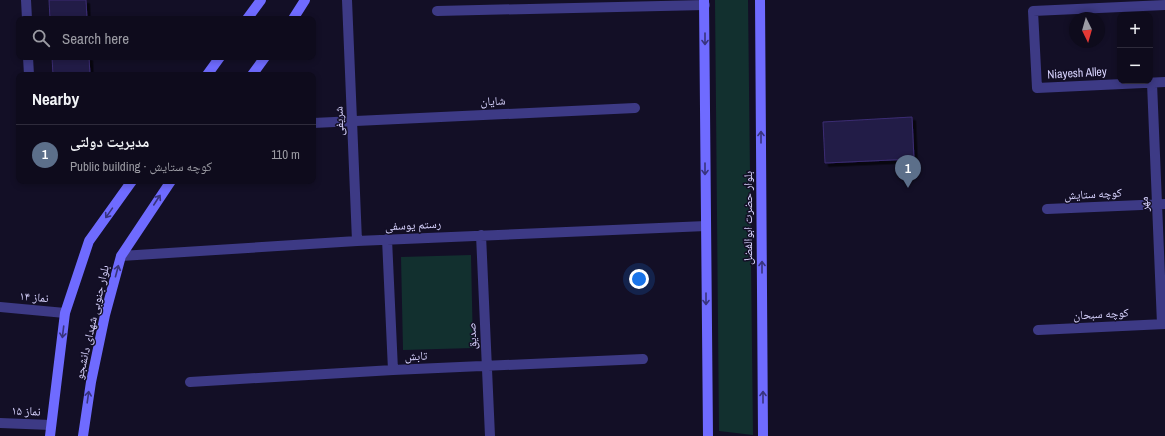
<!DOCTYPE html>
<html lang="en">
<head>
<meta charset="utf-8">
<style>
  :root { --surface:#0e0b1c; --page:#171425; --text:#f1f3f6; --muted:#9b9ba3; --line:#2e2b3b; --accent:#0f766e }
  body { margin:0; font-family:"Archivo Narrow","Noto Naskh Arabic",sans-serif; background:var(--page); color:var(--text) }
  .controls { position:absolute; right:12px; top:12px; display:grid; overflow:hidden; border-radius:8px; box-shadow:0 2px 6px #0003 }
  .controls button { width:36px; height:36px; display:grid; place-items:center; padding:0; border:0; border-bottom:1px solid var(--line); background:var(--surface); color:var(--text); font:20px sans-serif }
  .compass { position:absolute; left:1069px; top:12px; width:36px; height:36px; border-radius:50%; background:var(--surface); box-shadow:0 2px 6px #0003; rotate:175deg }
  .you { position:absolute; left:639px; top:279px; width:14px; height:14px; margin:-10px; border:3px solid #fff; border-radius:50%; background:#1a73e8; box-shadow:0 0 0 6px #1a73e833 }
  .badge { display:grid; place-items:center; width:26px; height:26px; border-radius:50%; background:var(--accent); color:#fff; font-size:13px; font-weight:700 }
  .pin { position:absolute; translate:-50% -33px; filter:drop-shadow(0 1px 2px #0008) }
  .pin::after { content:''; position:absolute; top:21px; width:14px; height:12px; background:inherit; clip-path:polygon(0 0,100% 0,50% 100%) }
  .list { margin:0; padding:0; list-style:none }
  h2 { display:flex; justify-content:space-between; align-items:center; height:52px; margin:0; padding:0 16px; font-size:17px }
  h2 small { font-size:13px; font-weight:400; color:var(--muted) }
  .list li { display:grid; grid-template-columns:26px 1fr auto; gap:12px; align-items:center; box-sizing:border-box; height:60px; padding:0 16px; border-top:1px solid var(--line) }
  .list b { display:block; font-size:15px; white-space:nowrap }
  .list p { margin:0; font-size:13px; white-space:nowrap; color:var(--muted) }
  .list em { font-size:13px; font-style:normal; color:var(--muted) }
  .icon { flex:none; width:22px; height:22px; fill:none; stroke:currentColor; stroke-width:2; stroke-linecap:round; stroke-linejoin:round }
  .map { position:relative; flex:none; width:1165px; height:436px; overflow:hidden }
  .search { position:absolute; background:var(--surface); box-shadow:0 2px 6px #0003; left:16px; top:16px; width:300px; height:44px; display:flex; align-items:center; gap:10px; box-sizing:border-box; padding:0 14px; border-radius:8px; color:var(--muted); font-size:15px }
  .panel { position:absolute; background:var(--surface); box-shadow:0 2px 6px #0003; left:16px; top:72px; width:300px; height:112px; border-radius:8px }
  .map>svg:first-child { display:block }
  .green { fill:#12302f }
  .building { fill:#241b47; stroke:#3b2d73; filter:url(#shadow) }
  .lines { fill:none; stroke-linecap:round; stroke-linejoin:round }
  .minor { stroke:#3d3a85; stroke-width:10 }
  .secondary { stroke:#6f6bff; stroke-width:10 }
  .oneway { stroke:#38347d }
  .labels { text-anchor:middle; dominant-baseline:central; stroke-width:3; stroke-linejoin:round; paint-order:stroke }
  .street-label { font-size:12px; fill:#d9d4ff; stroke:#130f26 }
</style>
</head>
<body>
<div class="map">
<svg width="1165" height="436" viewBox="0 0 1165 436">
  <defs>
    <filter id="shadow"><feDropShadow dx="3.5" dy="3.5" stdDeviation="0" flood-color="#0009"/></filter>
  </defs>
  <rect width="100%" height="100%" fill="#130f26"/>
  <!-- green -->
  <path class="green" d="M 715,0 L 748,0 L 753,435 L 719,431 Z
    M 471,255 L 473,348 L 403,350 L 401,257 Z"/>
  <!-- building -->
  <path class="building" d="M 49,0 L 86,0 L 87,19 L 50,19 Z
    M 52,57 L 89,57 L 90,75 L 53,75 Z
    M 912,117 L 914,159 L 825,163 L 823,122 Z"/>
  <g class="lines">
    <!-- minor -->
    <path class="minor" d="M 26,0 L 27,19
      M 347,0 L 357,241
      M 1165,5 L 1033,11 L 1037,88 L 1165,82
      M 437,11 L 705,5
      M 28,57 L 29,75
      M 1152,83 L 1162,324
      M 313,123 L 635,108
      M 1047,209 L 1165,204
      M 481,235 L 490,436
      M 387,239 L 393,370
      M 121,256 L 357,241 L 706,226
      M 0,307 L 65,313
      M 1038,330 L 1165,324
      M 190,382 L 393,370 L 643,359
      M 0,423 L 51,425"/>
    <!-- secondary -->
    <path class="secondary" d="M 704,0 L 708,436
      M 760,0 L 763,436
      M 247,19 L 261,0
      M 293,19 L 305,0
      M 207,75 L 220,57
      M 252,75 L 265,57
      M 50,436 L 65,313 L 89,241 L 132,181
      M 83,436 L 91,382 L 105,315 L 121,256 L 171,181"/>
  </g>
  <!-- one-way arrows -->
  <defs><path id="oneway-shaft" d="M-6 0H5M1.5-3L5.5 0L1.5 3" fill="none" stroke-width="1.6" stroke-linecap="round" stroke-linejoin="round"/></defs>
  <g class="oneway">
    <use href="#oneway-shaft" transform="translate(705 39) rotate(90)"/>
    <use href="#oneway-shaft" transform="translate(761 137) rotate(-90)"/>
    <use href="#oneway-shaft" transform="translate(705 169) rotate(90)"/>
    <use href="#oneway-shaft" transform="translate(157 200) rotate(-57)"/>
    <use href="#oneway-shaft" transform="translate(109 213) rotate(125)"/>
    <use href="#oneway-shaft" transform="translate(762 267) rotate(-90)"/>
    <use href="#oneway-shaft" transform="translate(117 271) rotate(-75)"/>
    <use href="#oneway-shaft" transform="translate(706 299) rotate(90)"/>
    <use href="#oneway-shaft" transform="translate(63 332) rotate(97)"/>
    <use href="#oneway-shaft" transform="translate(88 397) rotate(-82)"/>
    <use href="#oneway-shaft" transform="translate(763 397) rotate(-90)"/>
  </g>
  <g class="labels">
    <!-- street labels -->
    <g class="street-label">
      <text transform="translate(1077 73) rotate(-3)">Niayesh Alley</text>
      <text transform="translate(493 101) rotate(-2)">شایان</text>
      <text transform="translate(339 121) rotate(-92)">شریفی</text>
      <text transform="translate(1093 194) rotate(-3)">کوچه ستایش</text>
      <text transform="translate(1144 204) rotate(-93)">مهر</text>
      <text transform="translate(748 218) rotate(-90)">بلوار حضرت ابوالفضل</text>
      <text transform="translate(413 225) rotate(-3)">رستم یوسفی</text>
      <text transform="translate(34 297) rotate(5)">نماز ۱۴</text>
      <text transform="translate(1101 314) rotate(-3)">کوچه سبحان</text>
      <text transform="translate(92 322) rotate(-77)">بلوار جنوبی شهدای دانشجو</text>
      <text transform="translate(472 336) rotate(-92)">صدیق</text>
      <text transform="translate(416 356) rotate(-2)">تابش</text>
      <text transform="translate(26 411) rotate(2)">نماز ۱۵</text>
    </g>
  </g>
</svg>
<div class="controls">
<button>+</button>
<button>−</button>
</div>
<svg class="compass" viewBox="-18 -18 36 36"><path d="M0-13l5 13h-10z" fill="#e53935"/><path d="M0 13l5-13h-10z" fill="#9b9ba3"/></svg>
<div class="you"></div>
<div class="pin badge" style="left:908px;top:188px;background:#5c6f8a">1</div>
<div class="search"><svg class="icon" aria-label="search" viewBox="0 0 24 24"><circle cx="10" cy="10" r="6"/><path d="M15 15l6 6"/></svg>Search here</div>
<section class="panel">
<h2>Nearby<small></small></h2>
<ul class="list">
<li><span class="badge" style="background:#5c6f8a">1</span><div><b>مدیریت دولتی</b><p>Public building · کوچه ستایش</p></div><em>110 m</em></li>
</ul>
</section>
</div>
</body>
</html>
